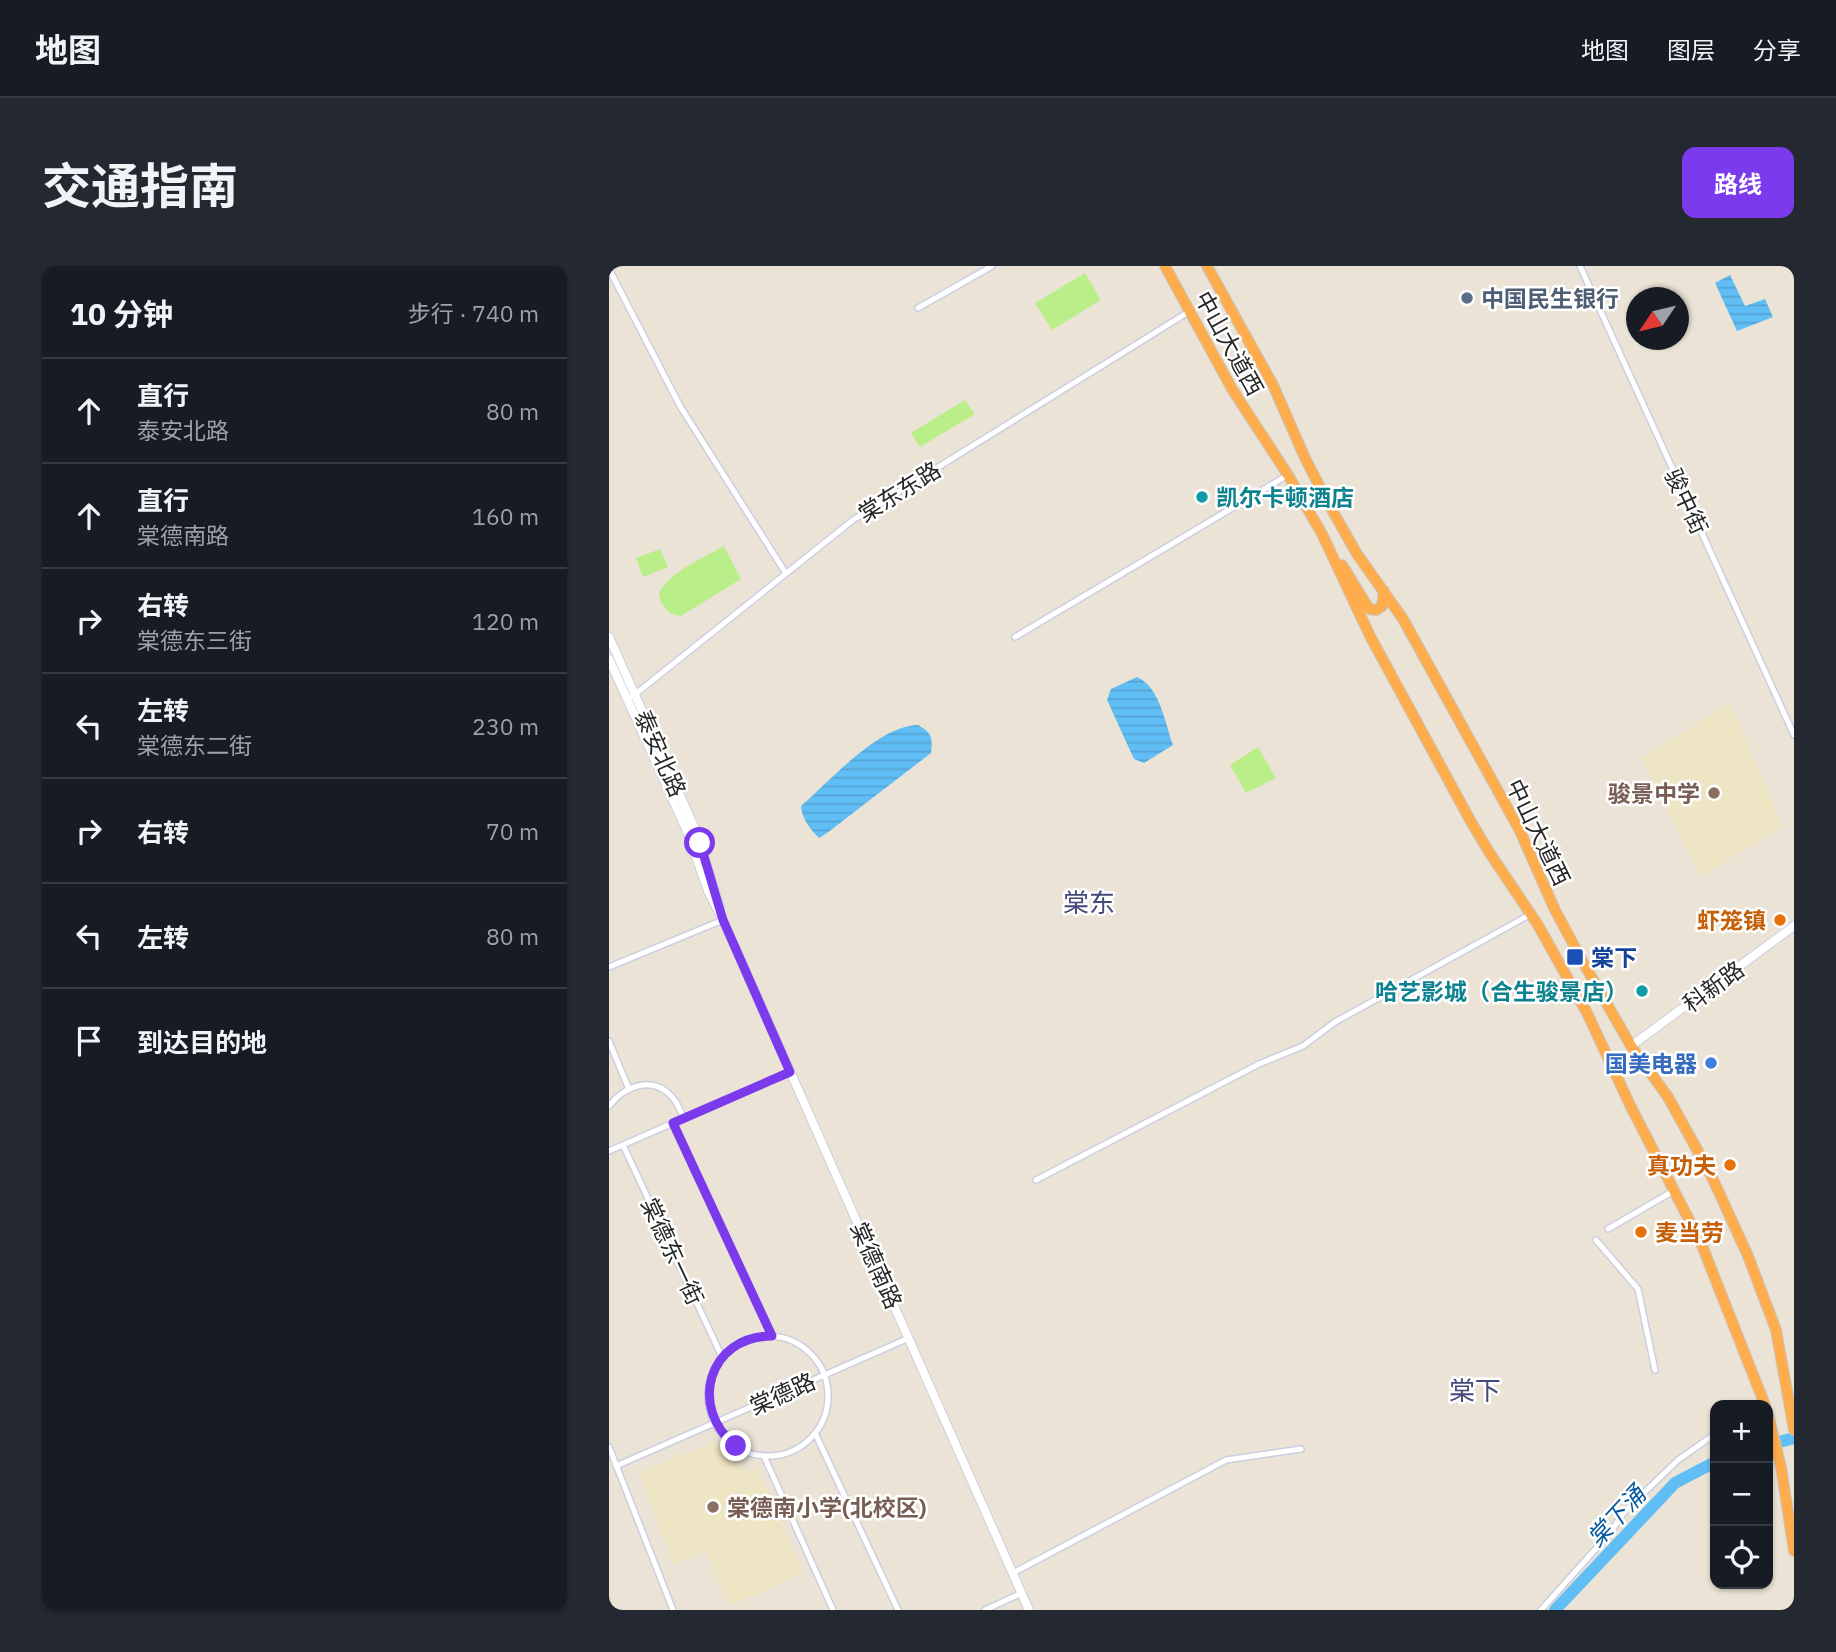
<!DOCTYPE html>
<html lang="zh">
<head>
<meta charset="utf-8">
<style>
  :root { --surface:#171b24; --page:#242831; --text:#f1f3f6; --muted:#9ea1a6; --line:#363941; --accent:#7c3aed }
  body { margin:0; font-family:"IBM Plex Sans","Noto Sans SC",sans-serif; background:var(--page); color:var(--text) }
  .controls { position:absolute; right:21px; bottom:21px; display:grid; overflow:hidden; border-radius:14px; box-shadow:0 2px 5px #0004 }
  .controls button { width:63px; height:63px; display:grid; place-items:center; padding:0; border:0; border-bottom:2px solid var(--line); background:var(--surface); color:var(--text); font:35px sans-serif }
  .compass { position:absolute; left:1017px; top:21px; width:63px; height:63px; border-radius:50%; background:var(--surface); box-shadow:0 2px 5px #0004; rotate:235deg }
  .stop { position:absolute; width:21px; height:21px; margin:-16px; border:5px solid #7c3aed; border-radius:50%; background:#fff }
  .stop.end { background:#7c3aed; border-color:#fff; box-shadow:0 2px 7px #0008 }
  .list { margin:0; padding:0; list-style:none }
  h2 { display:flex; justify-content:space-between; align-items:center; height:91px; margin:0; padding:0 28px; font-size:30px }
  h2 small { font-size:23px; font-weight:400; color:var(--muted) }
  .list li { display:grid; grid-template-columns:46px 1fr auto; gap:21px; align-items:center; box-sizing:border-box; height:105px; padding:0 28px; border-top:2px solid var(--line) }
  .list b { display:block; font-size:26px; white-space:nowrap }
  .list p { margin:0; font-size:23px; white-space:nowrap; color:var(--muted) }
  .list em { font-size:23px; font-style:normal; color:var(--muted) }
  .icon { flex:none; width:38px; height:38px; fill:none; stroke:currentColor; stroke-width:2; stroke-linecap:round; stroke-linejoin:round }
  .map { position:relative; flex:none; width:1185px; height:1344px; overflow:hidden; border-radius:14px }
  header { display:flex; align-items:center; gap:42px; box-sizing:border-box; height:98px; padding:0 35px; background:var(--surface); border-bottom:2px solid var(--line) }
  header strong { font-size:33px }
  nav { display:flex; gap:38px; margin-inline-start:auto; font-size:24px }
  .intro { display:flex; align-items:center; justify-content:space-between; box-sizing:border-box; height:168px; padding:0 42px }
  h1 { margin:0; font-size:49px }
  .button { padding:18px 32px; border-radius:14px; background:var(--accent); color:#fff; font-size:24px; font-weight:700 }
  main { display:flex; gap:42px; padding:0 42px }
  aside { flex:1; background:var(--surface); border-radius:14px; box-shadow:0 2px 5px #0004 }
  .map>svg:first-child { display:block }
  .education { fill:#eee5c4 }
  .pitch { fill:#b9ee89 }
  .water { fill:url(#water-rules) }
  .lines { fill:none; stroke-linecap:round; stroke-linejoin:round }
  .river { stroke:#61bef5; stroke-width:12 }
  .street-casing { stroke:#cccee1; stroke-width:8 }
  .secondary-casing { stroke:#cccee1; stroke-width:10 }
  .highway-casing { stroke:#c7c7c7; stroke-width:12 }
  .street { stroke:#fff; stroke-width:5 }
  .secondary { stroke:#fff; stroke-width:8 }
  .highway { stroke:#ffac4d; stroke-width:10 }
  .route { stroke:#7c3aed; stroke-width:9 }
  .service-dot { fill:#5c6f8a; stroke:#fff; stroke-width:2.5 }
  .culture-dot { fill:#0f9aa8; stroke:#fff; stroke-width:2.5 }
  .education-dot { fill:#8d6e63; stroke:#fff; stroke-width:2.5 }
  .food-dot { fill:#e8710a; stroke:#fff; stroke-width:2.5 }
  .transit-dot { fill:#1a4fb4; stroke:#fff; stroke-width:2.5 }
  .shop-dot { fill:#3f7fe0; stroke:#fff; stroke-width:2.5 }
  .labels { text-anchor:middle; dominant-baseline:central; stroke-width:5; stroke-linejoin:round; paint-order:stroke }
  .service-label { font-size:23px; font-weight:bold; fill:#4e5e75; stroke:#fff; text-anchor:start }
  .street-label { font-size:23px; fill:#272727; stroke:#fff }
  .culture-label { font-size:23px; font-weight:bold; fill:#0d838f; stroke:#fff; text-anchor:start }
  .education-label { font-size:23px; font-weight:bold; fill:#785e54; stroke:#fff; text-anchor:end }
  .food-label { font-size:23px; font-weight:bold; fill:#c56008; stroke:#fff; text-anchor:end }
  .transit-label { font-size:23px; font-weight:bold; fill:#164399; stroke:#fff; text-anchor:start }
  .shop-label { font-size:23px; font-weight:bold; fill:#366cbe; stroke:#fff; text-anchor:end }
  .water-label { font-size:24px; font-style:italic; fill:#05589c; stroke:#fff }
  .quarter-label { font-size:26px; fill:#454979; stroke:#fff }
</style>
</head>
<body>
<header>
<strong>地图</strong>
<nav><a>地图</a><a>图层</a><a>分享</a></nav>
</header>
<div class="intro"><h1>交通指南</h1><a class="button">路线</a></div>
<main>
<aside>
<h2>10 分钟<small>步行 · 740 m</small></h2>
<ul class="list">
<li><svg class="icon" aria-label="ahead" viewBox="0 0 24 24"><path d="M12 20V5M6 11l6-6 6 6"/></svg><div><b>直行</b><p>泰安北路</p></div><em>80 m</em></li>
<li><svg class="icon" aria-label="ahead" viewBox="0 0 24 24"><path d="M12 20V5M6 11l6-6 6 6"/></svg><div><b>直行</b><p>棠德南路</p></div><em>160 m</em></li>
<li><svg class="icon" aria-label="right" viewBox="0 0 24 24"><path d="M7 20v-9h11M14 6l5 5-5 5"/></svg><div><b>右转</b><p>棠德东三街</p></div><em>120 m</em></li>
<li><svg class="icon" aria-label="left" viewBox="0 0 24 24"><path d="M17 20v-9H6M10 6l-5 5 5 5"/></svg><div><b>左转</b><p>棠德东二街</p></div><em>230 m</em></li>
<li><svg class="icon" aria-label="right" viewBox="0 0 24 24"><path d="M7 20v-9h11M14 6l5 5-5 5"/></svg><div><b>右转</b></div><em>70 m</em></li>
<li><svg class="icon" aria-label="left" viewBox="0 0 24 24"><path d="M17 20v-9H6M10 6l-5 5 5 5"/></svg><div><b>左转</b></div><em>80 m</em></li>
<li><svg class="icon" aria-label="arrive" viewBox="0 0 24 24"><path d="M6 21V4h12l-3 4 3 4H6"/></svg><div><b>到达目的地</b></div></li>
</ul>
</aside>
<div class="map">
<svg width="1185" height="1344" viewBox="0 0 1185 1344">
  <defs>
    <pattern id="water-rules" width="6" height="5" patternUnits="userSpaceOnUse" patternTransform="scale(1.75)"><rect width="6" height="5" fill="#61bef5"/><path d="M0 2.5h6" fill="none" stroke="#54a3d2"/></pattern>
  </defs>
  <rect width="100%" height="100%" fill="#ebe4d6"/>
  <!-- education -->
  <path class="education" d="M 1121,437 L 1174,561 L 1092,610 L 1033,492 Z
    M 104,1176 L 119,1192 L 132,1201 L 150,1205 L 194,1307 L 121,1340 L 96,1285 L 64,1298 L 30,1207 Z"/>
  <!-- pitch -->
  <path class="pitch" d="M 476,7 L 492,34 L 443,64 L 426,37 Z
    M 356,134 L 366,148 L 311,181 L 302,167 Z
    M 115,280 L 132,313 L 72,350 L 62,348 L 52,337 L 50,327 C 63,304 93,293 115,280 Z
    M 51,283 L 59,301 L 34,311 L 27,292 Z
    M 649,481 L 667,512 L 637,527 L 621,499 Z"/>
  <!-- water -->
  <path class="water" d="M 1121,9 L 1136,40 L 1156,33 L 1164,51 L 1128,65 L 1106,17 Z
    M 528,411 C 551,421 556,457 564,479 L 535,497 L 525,493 L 498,434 L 502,423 Z
    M 309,459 C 323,467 324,472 322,487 L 218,567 L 210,572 C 201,563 193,553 192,540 C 222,514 269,460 309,459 Z"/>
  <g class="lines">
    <!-- river -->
    <path class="river" d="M 1159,1179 L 1185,1172
      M 946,1344 L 1066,1217 L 1106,1196"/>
    <!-- street casing -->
    <g class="street-casing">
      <path id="street" d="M 971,0 L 1185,469
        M 0,3 L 71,140 L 176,306
        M 309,42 L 383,0
        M 406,371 L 679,209
        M 19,434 L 244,254 L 581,45
        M 0,701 L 114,654
        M 0,775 L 19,821
        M 0,840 C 16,819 45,809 64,832 C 69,838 72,846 75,853
        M 64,857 L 163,1070
        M 14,879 L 113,1091
        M 0,885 L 181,806
        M 427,914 L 650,798 L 694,780 L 726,756 L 922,648
        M 999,963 L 1066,924
        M 987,974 L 1029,1023 L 1046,1104
        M99 1130a60 60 0 1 1 120 0a60 60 0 1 1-120 0Z
        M 206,1167 L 289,1344
        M 0,1181 L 64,1344
        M 155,1190 L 224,1344
        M 7,1200 L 300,1072
        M 404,1307 L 617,1194 L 692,1183
        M 376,1344 L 413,1327
        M 932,1344 L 1001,1267 L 1015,1246 L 1069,1194 L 1106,1168"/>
    </g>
    <!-- secondary casing -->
    <g class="secondary-casing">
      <path id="secondary" d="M 0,371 L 86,563 L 111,641
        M 0,393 L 78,565 L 99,625 L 114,654 L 420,1344
        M 1022,780 L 1185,660"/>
    </g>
    <!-- highway casing -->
    <g class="highway-casing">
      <path id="highway" d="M 556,0 L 623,123 L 679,209 L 713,268 L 761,370 L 861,554 L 880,586 L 929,659 L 978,747 L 1022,841 L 1092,977 L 1156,1139
        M 598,0 L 664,119 L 696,192 L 718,235 L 748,288 L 794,353 L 910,563 L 946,644 L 975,698 L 1022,780 L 1059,831 L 1102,909 L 1139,990 L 1167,1064 L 1185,1164
        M 733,299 L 760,343 L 767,344 L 773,340 L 775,325
        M 1159,1148 L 1172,1201 L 1185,1285"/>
    </g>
    <!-- street -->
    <use href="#street" class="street"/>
    <!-- secondary -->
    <use href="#secondary" class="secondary"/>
    <!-- highway -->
    <use href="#highway" class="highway"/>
  </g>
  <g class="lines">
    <!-- route -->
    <path class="route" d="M 91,577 L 114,654 L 181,806 L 64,857 L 163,1070 C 99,1070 79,1142 127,1180"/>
  </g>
  <!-- markers -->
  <circle class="service-dot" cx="858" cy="32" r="7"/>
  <g class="culture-dot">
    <circle cx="593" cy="231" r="7"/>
    <circle cx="1033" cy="725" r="7"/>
  </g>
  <g class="education-dot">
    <circle cx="1105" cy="527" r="7"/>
    <circle cx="104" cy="1241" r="7"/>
  </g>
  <g class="food-dot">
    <circle cx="1171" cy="654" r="7"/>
    <circle cx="1121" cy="899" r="7"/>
    <circle cx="1032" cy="966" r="7"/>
  </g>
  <rect class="transit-dot" x="957" y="682" width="18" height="18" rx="3.5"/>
  <circle class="shop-dot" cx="1102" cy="797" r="7"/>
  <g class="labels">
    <!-- service labels -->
    <g class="service-label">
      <text x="872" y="32">中国民生银行</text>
    </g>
    <!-- street labels -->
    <g class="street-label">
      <text transform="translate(621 77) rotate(61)">中山大道西</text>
      <text transform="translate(290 225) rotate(-32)">棠东东路</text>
      <text transform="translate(1078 235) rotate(65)">骏中街</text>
      <text transform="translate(52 487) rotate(66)">泰安北路</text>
      <text transform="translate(930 566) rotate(64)">中山大道西</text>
      <text transform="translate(1104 720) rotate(-36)">科新路</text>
      <text transform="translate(64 985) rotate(65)">棠德东一街</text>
      <text transform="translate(268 999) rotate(66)">棠德南路</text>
      <text transform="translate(173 1127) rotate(-24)">棠德路</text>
    </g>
    <!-- culture labels -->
    <g class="culture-label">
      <text x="607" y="231">凯尔卡顿酒店</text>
      <text x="1019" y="725" text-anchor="end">哈艺影城（合生骏景店）</text>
    </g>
    <!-- education labels -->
    <g class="education-label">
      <text x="1091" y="527">骏景中学</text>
      <text x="118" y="1241" text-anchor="start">棠德南小学(北校区)</text>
    </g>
    <!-- food labels -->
    <g class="food-label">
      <text x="1157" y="654">虾笼镇</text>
      <text x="1107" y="899">真功夫</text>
      <text x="1046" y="966" text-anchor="start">麦当劳</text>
    </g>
    <!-- transit labels -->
    <g class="transit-label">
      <text x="982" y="691">棠下</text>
    </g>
    <!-- shop labels -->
    <g class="shop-label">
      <text x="1088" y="797">国美电器</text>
    </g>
    <!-- water labels -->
    <g class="water-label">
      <text transform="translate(1007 1250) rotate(-47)">棠下涌</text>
    </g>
    <!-- quarter labels -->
    <g class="quarter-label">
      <text x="480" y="636">棠东</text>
      <text x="866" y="1124">棠下</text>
    </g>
  </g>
</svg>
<div class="controls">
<button>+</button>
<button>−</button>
<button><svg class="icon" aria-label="locate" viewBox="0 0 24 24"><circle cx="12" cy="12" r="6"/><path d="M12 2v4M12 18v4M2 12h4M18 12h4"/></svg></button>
</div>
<svg class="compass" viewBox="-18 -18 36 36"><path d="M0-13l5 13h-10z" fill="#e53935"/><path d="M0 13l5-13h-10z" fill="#9ea1a6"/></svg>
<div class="stop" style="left:91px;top:577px"></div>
<div class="stop end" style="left:127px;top:1180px"></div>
</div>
</main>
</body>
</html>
